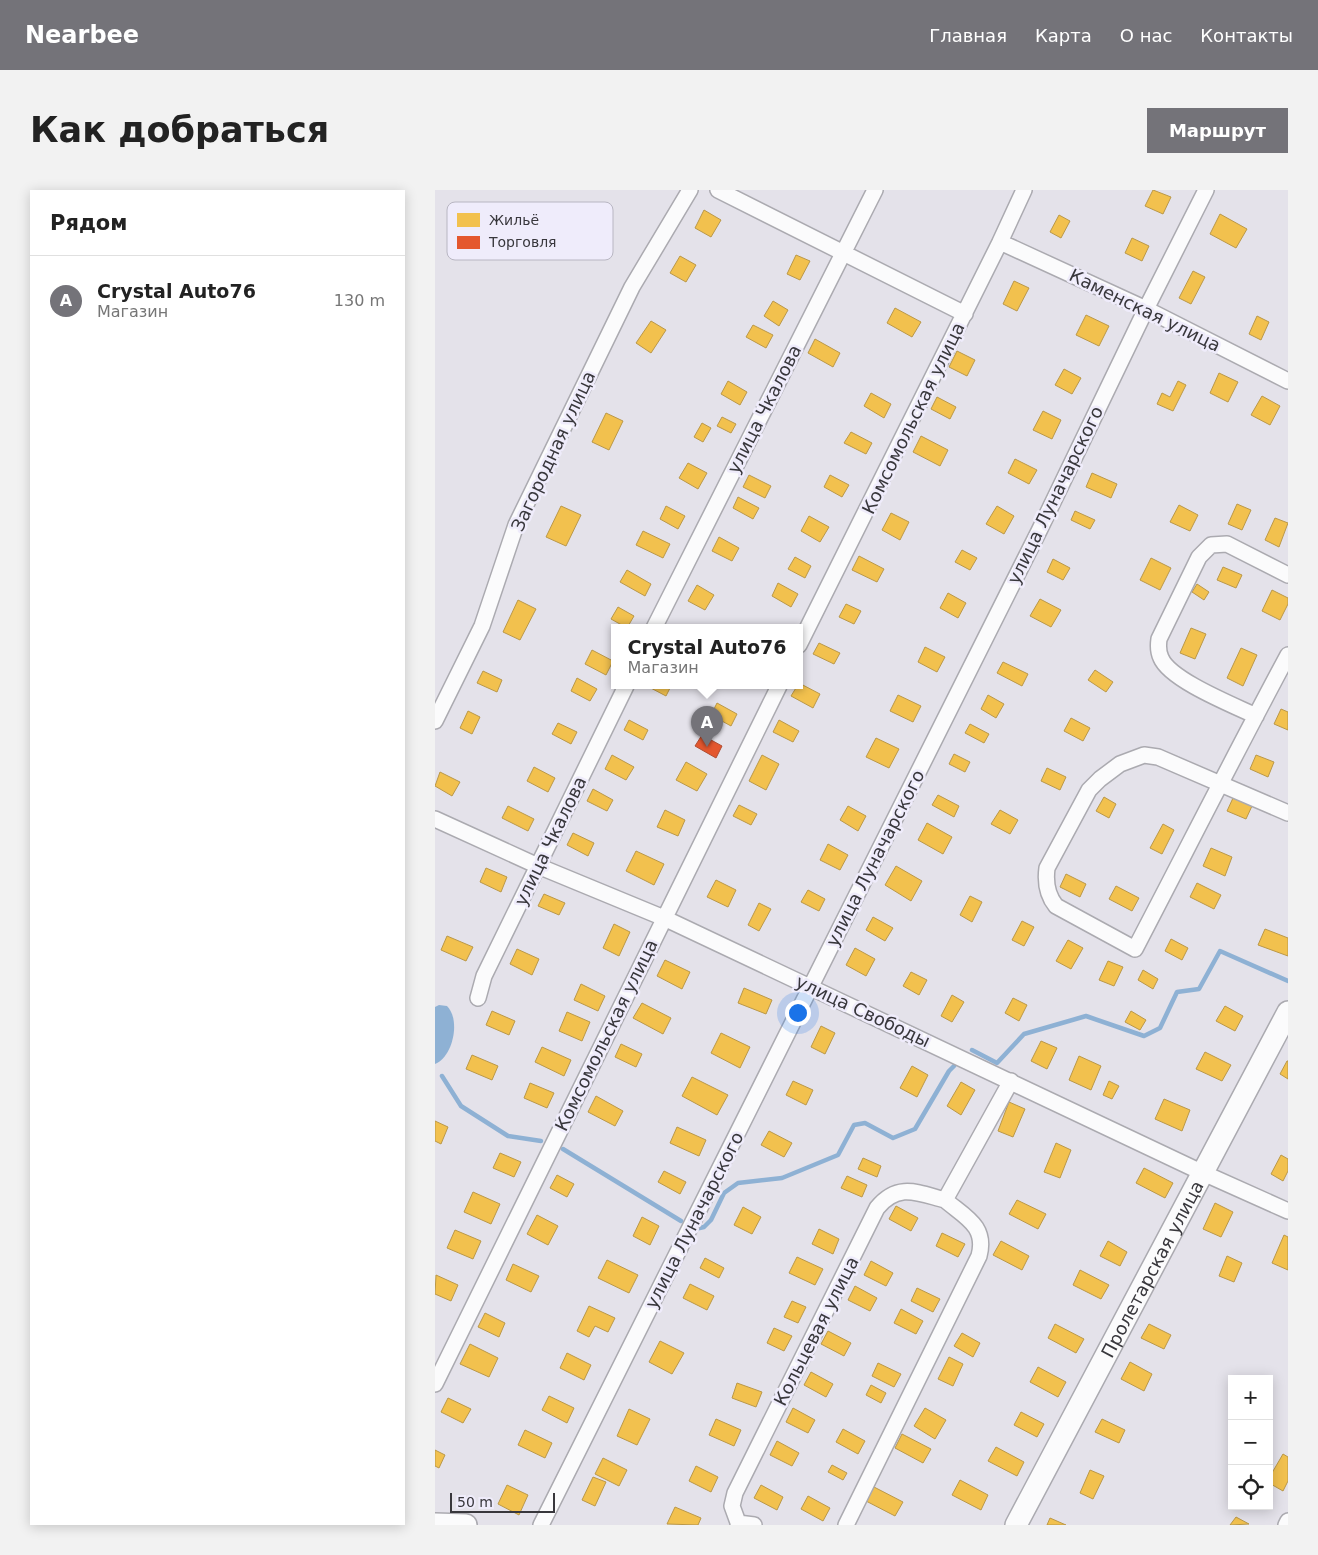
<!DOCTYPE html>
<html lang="ru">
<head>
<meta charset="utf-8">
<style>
  :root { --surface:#fff; --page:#f2f2f2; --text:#222; --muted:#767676; --line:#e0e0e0; --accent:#747379 }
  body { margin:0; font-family:"DejaVu Sans",sans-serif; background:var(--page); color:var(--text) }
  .controls { position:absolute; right:15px; bottom:15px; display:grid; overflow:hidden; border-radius:0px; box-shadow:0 2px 12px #0003 }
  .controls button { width:45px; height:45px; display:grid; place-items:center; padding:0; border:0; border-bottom:1px solid var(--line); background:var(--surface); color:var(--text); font:25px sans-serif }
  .scale { position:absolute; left:15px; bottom:12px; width:105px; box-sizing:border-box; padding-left:5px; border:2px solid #38373c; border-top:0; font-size:14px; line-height:18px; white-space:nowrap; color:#38373c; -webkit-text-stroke:4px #efecfb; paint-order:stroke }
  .you { position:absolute; left:362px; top:822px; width:18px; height:18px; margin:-12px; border:4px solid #fff; border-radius:50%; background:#1a73e8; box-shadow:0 0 0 8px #1a73e833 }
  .badge { display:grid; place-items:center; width:32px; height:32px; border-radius:50%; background:var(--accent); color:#fff; font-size:16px; font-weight:700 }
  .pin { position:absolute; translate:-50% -41px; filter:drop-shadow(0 1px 2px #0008) }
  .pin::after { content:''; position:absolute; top:26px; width:18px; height:15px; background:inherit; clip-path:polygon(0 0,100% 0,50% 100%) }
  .popup { position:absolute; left:176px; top:434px; width:192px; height:65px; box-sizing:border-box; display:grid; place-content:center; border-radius:0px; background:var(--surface); filter:drop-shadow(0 1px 4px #0005); font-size:16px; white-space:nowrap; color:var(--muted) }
  .popup b { font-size:19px; color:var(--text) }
  .popup::after { content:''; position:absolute; left:50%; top:100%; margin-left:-10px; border:10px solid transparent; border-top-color:var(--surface) }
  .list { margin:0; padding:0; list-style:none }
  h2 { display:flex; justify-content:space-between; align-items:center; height:65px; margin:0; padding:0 20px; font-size:21px }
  h2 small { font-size:16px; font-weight:400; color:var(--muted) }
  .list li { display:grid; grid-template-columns:32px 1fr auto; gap:15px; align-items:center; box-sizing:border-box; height:90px; padding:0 20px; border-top:1px solid var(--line) }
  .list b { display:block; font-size:19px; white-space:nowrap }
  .list p { margin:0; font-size:16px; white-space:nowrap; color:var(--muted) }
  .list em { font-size:16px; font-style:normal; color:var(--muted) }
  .icon { flex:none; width:28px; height:28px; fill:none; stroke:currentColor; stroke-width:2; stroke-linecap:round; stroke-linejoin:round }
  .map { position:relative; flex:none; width:853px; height:1335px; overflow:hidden; border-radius:0px }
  header { display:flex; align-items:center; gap:30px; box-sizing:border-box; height:70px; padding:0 25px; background:var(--accent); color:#fff }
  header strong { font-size:24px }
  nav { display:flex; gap:28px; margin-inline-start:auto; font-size:18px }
  .intro { display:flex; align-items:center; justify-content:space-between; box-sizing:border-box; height:120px; padding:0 30px }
  h1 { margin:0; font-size:35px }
  .button { padding:12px 22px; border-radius:0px; background:var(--accent); color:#fff; font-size:18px; font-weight:700 }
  main { display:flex; gap:30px; padding:0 30px }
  aside { flex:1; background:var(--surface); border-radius:0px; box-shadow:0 2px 12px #0003 }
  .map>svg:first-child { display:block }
  .water { fill:#8eb1d4 }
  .homes { fill:#f2c14e; stroke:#ba9849 }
  .shops { fill:#e4572e; stroke:#b04d32 }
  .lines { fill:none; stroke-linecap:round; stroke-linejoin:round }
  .stream { stroke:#8eb1d4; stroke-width:4.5 }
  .street-casing { stroke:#abaab0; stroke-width:18 }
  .secondary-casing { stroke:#abaab0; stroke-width:24 }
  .street { stroke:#fbfbfc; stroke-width:15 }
  .secondary { stroke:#fbfbfc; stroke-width:21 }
  .labels { text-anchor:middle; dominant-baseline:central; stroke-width:5; stroke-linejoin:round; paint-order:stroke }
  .street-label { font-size:18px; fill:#38373c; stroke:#efecfb }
  .key { fill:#efecfb; stroke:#b8b6c2; stroke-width:1 }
  .key-label { font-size:14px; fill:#38373c }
</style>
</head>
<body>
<header>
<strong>Nearbee</strong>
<nav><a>Главная</a><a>Карта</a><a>О нас</a><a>Контакты</a></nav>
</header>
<div class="intro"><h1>Как добраться</h1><a class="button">Маршрут</a></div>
<main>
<aside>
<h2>Рядом<small></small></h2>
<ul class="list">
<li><span class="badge">A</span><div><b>Crystal Auto76</b><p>Магазин</p></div><em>130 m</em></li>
</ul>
</aside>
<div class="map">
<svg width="853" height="1335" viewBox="0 0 853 1335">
  <rect width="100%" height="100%" fill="#e4e2ea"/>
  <!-- water -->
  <path class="water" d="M 4,815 L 12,816 C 26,830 18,867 0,874 L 0,817 Z"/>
  <!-- homes -->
  <path class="homes" d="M 718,0 L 736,7 L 728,24 L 710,16 Z
    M 269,20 L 286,30 L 276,47 L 260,38 Z
    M 785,24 L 812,39 L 801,58 L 775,44 Z
    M 624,25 L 635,31 L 626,48 L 615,42 Z
    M 697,48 L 714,56 L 707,71 L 690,63 Z
    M 361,65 L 375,71 L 365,90 L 352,84 Z
    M 245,66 L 261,75 L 251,92 L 235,83 Z
    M 758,81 L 770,87 L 756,114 L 744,108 Z
    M 579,91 L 594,98 L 582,121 L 568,114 Z
    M 338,111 L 353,120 L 344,136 L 329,126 Z
    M 460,118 L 486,132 L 477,147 L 452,133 Z
    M 651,125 L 674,136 L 664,156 L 641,145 Z
    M 822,126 L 834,132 L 826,150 L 814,144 Z
    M 216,131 L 231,140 L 216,163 L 201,153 Z
    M 318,135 L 338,145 L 331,158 L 311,147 Z
    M 380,149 L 405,163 L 398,177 L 373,163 Z
    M 522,161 L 540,170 L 532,186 L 514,177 Z
    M 629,179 L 646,188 L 637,204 L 620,195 Z
    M 784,183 L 803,192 L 793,212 L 775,203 Z
    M 293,191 L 312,202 L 305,215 L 286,204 Z
    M 743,191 L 751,195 L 738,221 L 722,214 L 727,203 L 735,207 Z
    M 436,203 L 456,214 L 449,228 L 429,216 Z
    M 827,206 L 845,216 L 835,235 L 816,225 Z
    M 502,207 L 521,217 L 515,229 L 496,219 Z
    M 608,221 L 626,230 L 617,249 L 598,240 Z
    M 171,223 L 188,231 L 174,260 L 157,252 Z
    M 287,227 L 301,234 L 296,243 L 282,236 Z
    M 267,233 L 276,238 L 268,252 L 259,247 Z
    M 416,242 L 437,253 L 431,264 L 409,253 Z
    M 486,246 L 513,260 L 505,276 L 478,262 Z
    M 580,269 L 602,280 L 594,294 L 573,283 Z
    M 253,273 L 272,283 L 263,299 L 244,288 Z
    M 657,283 L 682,294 L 676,308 L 651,297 Z
    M 314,285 L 336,296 L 330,308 L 308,297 Z
    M 395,285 L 414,295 L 407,307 L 389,297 Z
    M 303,307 L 324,318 L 318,329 L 298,318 Z
    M 802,314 L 816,320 L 807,340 L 793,334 Z
    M 744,315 L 763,325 L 755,341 L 735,332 Z
    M 126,316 L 146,325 L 131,356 L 111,347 Z
    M 231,316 L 250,326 L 243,339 L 225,329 Z
    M 562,316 L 579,326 L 569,344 L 551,334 Z
    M 640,321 L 660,330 L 655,339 L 636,330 Z
    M 456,323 L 474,332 L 465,350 L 447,340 Z
    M 374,326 L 394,337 L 385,352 L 366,341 Z
    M 840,328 L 853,333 L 844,357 L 830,350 Z
    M 208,341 L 235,354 L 228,368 L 201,355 Z
    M 284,347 L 304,358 L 297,371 L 277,361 Z
    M 527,360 L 542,368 L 535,380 L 520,372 Z
    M 424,366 L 449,379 L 442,392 L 417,380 Z
    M 360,367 L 376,376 L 370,388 L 353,379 Z
    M 716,368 L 736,378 L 725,400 L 705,390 Z
    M 618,369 L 635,378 L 628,390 L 612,382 Z
    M 788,377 L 807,385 L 801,398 L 782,390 Z
    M 192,380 L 216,394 L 210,406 L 185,392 Z
    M 343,393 L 363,404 L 356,417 L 337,406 Z
    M 762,394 L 774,402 L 769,410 L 757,402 Z
    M 262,395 L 279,405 L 270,420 L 253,411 Z
    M 837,400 L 853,408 L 853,414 L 845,430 L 827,421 Z
    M 513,403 L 531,413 L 523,428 L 505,418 Z
    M 605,409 L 626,420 L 616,437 L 595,426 Z
    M 83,410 L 101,419 L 85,450 L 68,442 Z
    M 411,414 L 426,421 L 419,434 L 404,427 Z
    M 183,417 L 199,426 L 192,438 L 176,429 Z
    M 756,438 L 771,444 L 760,469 L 745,463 Z
    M 384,453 L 405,463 L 399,474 L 378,464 Z
    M 490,457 L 510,467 L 502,482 L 483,472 Z
    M 806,458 L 822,465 L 808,496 L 792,488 Z
    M 157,460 L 178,471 L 171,485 L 150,474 Z
    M 568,472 L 593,484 L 587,496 L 562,483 Z
    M 660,480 L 678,492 L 671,502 L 653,490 Z
    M 48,481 L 67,490 L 62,502 L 42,493 Z
    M 142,488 L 162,499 L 155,511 L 136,501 Z
    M 364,493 L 385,504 L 378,518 L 356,506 Z
    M 212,496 L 236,496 L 231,506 Z
    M 463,505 L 486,516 L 478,532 L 455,521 Z
    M 553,505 L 569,514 L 561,528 L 546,519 Z
    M 282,513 L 302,524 L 296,536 L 276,525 Z
    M 846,519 L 853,522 L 853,540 L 839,534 Z
    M 33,521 L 45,527 L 37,544 L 25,538 Z
    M 636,528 L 655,538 L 648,551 L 629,541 Z
    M 194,530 L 213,540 L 208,550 L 189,540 Z
    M 344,530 L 364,541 L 358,552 L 338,542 Z
    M 123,533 L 142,542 L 136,554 L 117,544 Z
    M 535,534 L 554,544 L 549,553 L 530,543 Z
    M 441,548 L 464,559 L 454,578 L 431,567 Z
    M 519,564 L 535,572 L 530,582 L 514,574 Z
    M 177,565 L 199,577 L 191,590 L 170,579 Z
    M 327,565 L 344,574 L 331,600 L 314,591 Z
    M 821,565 L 839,572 L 833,587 L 815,579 Z
    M 251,572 L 272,584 L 262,601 L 241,590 Z
    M 99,577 L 120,588 L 113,602 L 92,591 Z
    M 612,578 L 631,587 L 625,600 L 606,591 Z
    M 5,582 L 25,592 L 17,606 L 0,596 Z
    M 158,599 L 178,610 L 172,621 L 152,611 Z
    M 503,605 L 524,616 L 519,627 L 497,615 Z
    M 669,607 L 681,614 L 674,628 L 661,621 Z
    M 798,608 L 817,616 L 811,629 L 792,621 Z
    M 304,615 L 322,624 L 316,635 L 298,626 Z
    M 73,616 L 99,629 L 93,641 L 67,628 Z
    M 413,616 L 431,626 L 423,641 L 405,630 Z
    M 230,620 L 250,630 L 243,646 L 222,637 Z
    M 565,620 L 583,630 L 575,644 L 556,634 Z
    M 492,633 L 517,647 L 508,664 L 483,650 Z
    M 728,634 L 739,640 L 727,664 L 715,658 Z
    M 138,643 L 159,653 L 153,666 L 132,655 Z
    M 393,654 L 413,665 L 405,680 L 385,670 Z
    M 776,658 L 797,667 L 790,686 L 768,676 Z
    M 201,661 L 229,674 L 219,695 L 191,681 Z
    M 461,676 L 487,691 L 476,711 L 450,695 Z
    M 51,678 L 72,687 L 66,702 L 45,692 Z
    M 631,684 L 651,694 L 645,707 L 625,697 Z
    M 281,690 L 301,700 L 293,717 L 272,707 Z
    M 762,693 L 786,705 L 779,719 L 755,707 Z
    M 681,696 L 704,708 L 697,721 L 674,709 Z
    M 373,700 L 390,709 L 384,721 L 366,712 Z
    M 109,704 L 130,713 L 124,725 L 103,716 Z
    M 535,706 L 547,712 L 537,732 L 525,725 Z
    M 324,713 L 336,719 L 324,741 L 313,735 Z
    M 438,727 L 458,738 L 450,751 L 431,740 Z
    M 587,731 L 599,737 L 589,756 L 577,750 Z
    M 179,734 L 195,742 L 184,766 L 168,758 Z
    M 830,739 L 853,748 L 853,766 L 823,755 Z
    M 12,746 L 38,757 L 31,771 L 6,760 Z
    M 736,749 L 753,758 L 747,770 L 730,761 Z
    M 633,750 L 648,758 L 636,779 L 621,771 Z
    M 420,758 L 440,769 L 431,786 L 411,775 Z
    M 82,759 L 104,769 L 97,785 L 75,774 Z
    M 230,770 L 255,782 L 247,799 L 222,786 Z
    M 673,771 L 688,777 L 679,796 L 664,790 Z
    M 708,780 L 723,789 L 718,799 L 703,790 Z
    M 476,782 L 492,790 L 484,805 L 468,796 Z
    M 146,794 L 170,806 L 163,821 L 139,810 Z
    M 309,798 L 337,810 L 331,824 L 303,813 Z
    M 517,805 L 529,812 L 517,832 L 506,826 Z
    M 578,808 L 592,815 L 584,831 L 570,823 Z
    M 207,813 L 236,828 L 228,844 L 198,828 Z
    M 790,816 L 808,826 L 800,841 L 781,831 Z
    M 57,821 L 80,831 L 74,845 L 51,835 Z
    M 696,821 L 711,830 L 705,840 L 690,832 Z
    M 132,822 L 155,832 L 147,851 L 124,841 Z
    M 386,836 L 400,843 L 390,864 L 376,857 Z
    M 286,843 L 315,857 L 305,878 L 276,863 Z
    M 606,851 L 622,858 L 612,879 L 596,871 Z
    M 186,854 L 207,864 L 201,877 L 180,867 Z
    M 107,857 L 136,870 L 129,886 L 100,872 Z
    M 770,862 L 796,875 L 787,891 L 761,879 Z
    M 37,865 L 63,876 L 57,890 L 31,879 Z
    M 644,866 L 666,876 L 656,900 L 634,890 Z
    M 852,871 L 853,871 L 853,889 L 845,884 Z
    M 477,876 L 493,885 L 482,907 L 465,898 Z
    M 257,887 L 293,905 L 282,925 L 247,906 Z
    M 358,891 L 378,900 L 371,915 L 351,905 Z
    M 674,891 L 684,896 L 677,909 L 668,905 Z
    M 526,892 L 540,900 L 526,925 L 512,916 Z
    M 95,893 L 119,903 L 112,918 L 89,908 Z
    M 161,906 L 188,921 L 180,936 L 153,922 Z
    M 729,909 L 755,920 L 747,941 L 720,929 Z
    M 574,912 L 590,919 L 578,947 L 563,941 Z
    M 0,931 L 13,937 L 6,954 L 0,951 Z
    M 242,937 L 271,950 L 264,966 L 235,953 Z
    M 334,941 L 357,953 L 349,967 L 326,955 Z
    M 621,953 L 636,960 L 625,988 L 609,982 Z
    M 65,963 L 86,972 L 79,987 L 58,978 Z
    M 846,965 L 853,969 L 853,981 L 848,991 L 836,984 Z
    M 428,968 L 446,976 L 442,987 L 423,979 Z
    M 709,978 L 738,993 L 730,1008 L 701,993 Z
    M 229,981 L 251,992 L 245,1004 L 223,992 Z
    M 122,985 L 139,994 L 132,1007 L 115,998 Z
    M 412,986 L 432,995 L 427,1007 L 406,998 Z
    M 38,1002 L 65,1014 L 56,1034 L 29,1022 Z
    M 582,1010 L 611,1024 L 603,1039 L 574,1024 Z
    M 780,1013 L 798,1022 L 786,1047 L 768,1039 Z
    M 461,1016 L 483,1028 L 476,1041 L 454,1029 Z
    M 308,1017 L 326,1027 L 317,1044 L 299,1035 Z
    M 102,1025 L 123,1036 L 113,1055 L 92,1044 Z
    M 207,1027 L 224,1036 L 215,1055 L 198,1046 Z
    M 384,1039 L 404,1049 L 398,1064 L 377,1054 Z
    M 20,1040 L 46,1051 L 38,1069 L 12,1058 Z
    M 507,1043 L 530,1054 L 523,1067 L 501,1056 Z
    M 849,1045 L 853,1047 L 853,1080 L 837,1073 Z
    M 566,1051 L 594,1066 L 587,1080 L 558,1065 Z
    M 673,1051 L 692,1062 L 685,1076 L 665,1066 Z
    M 792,1066 L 807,1073 L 799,1092 L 784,1086 Z
    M 362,1067 L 388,1079 L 380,1095 L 354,1083 Z
    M 270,1068 L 289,1078 L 284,1088 L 265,1078 Z
    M 172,1070 L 203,1085 L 194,1103 L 163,1088 Z
    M 436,1071 L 458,1083 L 451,1096 L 429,1085 Z
    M 78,1074 L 104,1086 L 96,1102 L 71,1090 Z
    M 645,1080 L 674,1095 L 666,1109 L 638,1095 Z
    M 1,1085 L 23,1095 L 16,1111 L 0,1104 Z
    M 255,1094 L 279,1106 L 272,1120 L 248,1108 Z
    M 420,1096 L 442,1108 L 435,1121 L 413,1110 Z
    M 482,1098 L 505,1109 L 498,1122 L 476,1111 Z
    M 357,1111 L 371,1117 L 363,1133 L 349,1127 Z
    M 154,1116 L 180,1128 L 173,1142 L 160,1136 L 154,1147 L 142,1141 Z
    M 466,1119 L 488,1131 L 481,1144 L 459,1133 Z
    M 50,1123 L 70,1133 L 64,1147 L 43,1137 Z
    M 620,1134 L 649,1149 L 641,1163 L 613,1148 Z
    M 714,1134 L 736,1145 L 729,1159 L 706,1148 Z
    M 339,1138 L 357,1146 L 349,1161 L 332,1153 Z
    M 393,1141 L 416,1153 L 409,1166 L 386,1154 Z
    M 527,1143 L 545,1153 L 538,1167 L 519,1156 Z
    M 225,1151 L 249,1163 L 237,1184 L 214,1172 Z
    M 35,1154 L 63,1168 L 54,1187 L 25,1174 Z
    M 132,1163 L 156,1175 L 149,1190 L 125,1178 Z
    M 514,1167 L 528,1174 L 518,1196 L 503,1189 Z
    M 695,1172 L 717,1184 L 709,1201 L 686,1189 Z
    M 443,1173 L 466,1184 L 459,1197 L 437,1186 Z
    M 603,1177 L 631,1192 L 623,1207 L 595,1192 Z
    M 376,1182 L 398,1194 L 391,1207 L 369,1195 Z
    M 302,1193 L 327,1202 L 321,1217 L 297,1208 Z
    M 436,1195 L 451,1203 L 446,1213 L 431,1205 Z
    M 114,1206 L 139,1218 L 132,1233 L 107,1220 Z
    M 13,1208 L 36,1219 L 28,1233 L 6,1222 Z
    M 358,1218 L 380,1230 L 373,1243 L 351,1232 Z
    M 490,1218 L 511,1230 L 500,1249 L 479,1236 Z
    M 194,1219 L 215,1229 L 202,1255 L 182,1246 Z
    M 586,1222 L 609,1234 L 602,1247 L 579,1235 Z
    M 281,1229 L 306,1240 L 299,1256 L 274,1245 Z
    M 667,1229 L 690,1240 L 684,1253 L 660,1242 Z
    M 408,1239 L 430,1251 L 423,1264 L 401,1252 Z
    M 90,1240 L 117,1253 L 110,1268 L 83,1255 Z
    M 467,1244 L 496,1259 L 488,1273 L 460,1258 Z
    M 342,1251 L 364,1263 L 357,1276 L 335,1265 Z
    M 561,1257 L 589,1272 L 582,1286 L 553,1271 Z
    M 0,1260 L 10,1265 L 4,1278 L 0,1276 Z
    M 848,1264 L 853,1267 L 853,1291 L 848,1301 L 834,1293 L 834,1288 Z
    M 168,1268 L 192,1280 L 184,1296 L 160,1284 Z
    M 397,1275 L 412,1283 L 408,1290 L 393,1282 Z
    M 261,1276 L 283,1287 L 276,1302 L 254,1291 Z
    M 655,1280 L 669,1286 L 658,1309 L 645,1303 Z
    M 158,1287 L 171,1292 L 160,1316 L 147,1310 Z
    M 525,1290 L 553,1305 L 546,1320 L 517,1305 Z
    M 72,1295 L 93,1305 L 84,1325 L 63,1314 Z
    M 326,1295 L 348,1307 L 342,1320 L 319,1308 Z
    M 439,1297 L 468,1312 L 460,1326 L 431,1311 Z
    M 373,1306 L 395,1318 L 388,1331 L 366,1319 Z
    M 240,1317 L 266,1328 L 263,1335 L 232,1334 Z
    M 801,1327 L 814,1334 L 795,1335 Z
    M 615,1328 L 631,1335 L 612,1335 Z"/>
  <!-- shops -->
  <path class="shops" d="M 267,545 L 287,556 L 281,568 L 260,556 Z"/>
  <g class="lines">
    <!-- stream -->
    <path class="stream" d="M 537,860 L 562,873 L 589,844 L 651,826 L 709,846 L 725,838 L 742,802 L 764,799 L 785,761 L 853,791
      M 7,886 L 26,916 L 73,946 L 106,951
      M 128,959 L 246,1031
      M 260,1039 L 269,1037 L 276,1030 L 289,1003 L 303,993 L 347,988 L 403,965 L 419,935 L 430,933 L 458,948 L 480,939 L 514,881 L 519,876"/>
    <!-- street casing -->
    <g class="street-casing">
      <path id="street" d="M 283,0 L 530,124
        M 565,52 L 711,119 L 853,191
        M 219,438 L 440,0
        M 364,455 L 565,52 L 589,0
        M 853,465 C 801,562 751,661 700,759 L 621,716 C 612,705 610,693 612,678 L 654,600 L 665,589 L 685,574 L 709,565 L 723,567 L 853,623
        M 821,526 C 798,515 735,490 726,468 C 723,462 723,456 724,449 L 764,367 L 776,355 L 792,354 L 853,385
        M 0,531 L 47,436 L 81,335 L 197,97 L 255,0
        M 0,629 L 103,676 L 229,728 L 766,982 L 853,1021
        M 43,808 L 49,786 L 191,496
        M 0,1194 L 344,496
        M 303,1333 L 319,1335
        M 106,1335 L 604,341 L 711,119 L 771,0
        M 304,1335 L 297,1316 L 300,1303 L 442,1018 C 463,992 483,1003 510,1010 L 576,891
        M 411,1335 L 544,1066 C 552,1036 530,1027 510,1010
        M 851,1335 L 853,1331"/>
    </g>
    <!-- secondary casing -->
    <g class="secondary-casing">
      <g id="secondary">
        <path d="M 0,1334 L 31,1335"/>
        <path id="s1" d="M 581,1335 L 853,822"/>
      </g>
    </g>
    <!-- street -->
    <use href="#street" class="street"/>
    <!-- secondary -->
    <use href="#secondary" class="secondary"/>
  </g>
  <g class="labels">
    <!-- street labels -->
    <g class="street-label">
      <text transform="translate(710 120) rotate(26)">Каменская улица</text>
      <text transform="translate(329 219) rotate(-63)">улица Чкалова</text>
      <text transform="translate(478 228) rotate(-64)">Комсомольская улица</text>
      <text transform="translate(118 261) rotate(-65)">Загородная улица</text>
      <text transform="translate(620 305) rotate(-64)">улица Луначарского</text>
      <text transform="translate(115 651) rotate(-64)">улица Чкалова</text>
      <text transform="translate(440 668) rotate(-63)">улица Луначарского</text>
      <text transform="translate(428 821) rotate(25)">улица Свободы</text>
      <text transform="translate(171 845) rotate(-64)">Комсомольская улица</text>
      <text transform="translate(259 1030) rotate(-63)">улица Луначарского</text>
      <text stroke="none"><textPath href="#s1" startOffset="290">Пролетарская улица</textPath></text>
      <text transform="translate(381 1141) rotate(-63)">Кольцевая улица</text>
    </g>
  </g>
  <!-- legend -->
  <rect x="12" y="12" width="166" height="58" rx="8" class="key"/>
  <rect x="22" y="23" width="23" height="14" fill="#f2c14e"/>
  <rect x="22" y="46" width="23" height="13" fill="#e4572e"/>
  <g class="key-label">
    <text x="54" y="35">Жильё</text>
    <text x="54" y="57">Торговля</text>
  </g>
</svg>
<div class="controls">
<button>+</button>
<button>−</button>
<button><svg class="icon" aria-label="locate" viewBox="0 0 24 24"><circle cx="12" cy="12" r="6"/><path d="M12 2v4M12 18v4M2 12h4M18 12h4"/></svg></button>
</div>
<div class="scale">50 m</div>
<div class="you"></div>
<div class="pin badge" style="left:272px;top:557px">A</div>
<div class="popup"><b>Crystal Auto76</b>Магазин</div>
</div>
</main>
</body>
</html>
